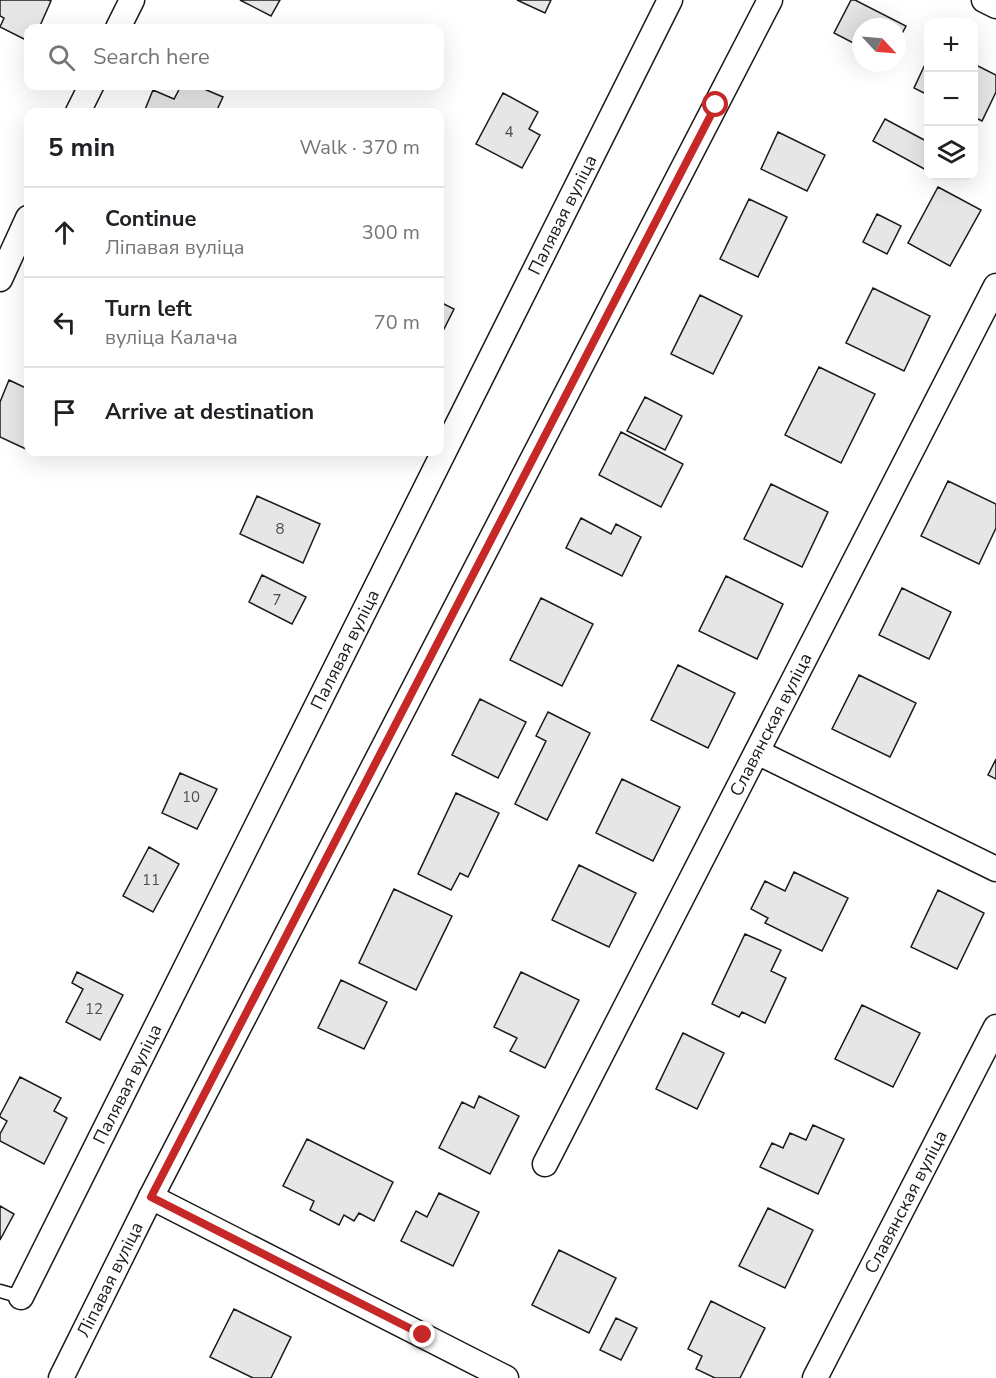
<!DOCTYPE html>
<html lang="en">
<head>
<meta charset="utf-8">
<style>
  :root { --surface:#fff; --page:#f2f2f2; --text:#202124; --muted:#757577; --line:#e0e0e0 }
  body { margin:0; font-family:"Nunito Sans",sans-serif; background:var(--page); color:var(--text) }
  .controls { position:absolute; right:18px; top:18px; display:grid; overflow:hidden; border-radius:12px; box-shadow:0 6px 24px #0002 }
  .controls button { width:54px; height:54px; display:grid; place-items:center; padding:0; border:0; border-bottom:2px solid var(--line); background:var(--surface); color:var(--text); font:30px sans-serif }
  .compass { position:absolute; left:852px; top:18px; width:54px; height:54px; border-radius:50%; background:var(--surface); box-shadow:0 6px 24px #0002; rotate:116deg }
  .stop { position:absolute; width:18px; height:18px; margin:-14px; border:4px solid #c62828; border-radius:50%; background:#fff }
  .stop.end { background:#c62828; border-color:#fff; box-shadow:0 2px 6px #0008 }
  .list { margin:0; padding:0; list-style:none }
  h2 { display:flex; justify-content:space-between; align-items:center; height:78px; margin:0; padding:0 24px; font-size:26px }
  h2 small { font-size:20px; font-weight:400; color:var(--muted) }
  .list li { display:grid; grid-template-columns:39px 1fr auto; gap:18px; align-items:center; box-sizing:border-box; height:90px; padding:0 24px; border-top:2px solid var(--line) }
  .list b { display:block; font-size:22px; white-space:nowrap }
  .list p { margin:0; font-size:20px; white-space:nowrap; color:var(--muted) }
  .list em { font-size:20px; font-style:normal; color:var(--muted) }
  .icon { flex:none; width:33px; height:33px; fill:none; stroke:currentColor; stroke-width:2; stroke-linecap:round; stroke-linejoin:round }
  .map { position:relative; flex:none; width:996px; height:1378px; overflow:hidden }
  .search { position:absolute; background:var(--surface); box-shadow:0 6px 24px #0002; left:24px; top:24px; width:420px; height:66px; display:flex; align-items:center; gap:15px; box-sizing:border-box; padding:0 21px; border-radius:12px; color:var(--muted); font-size:22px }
  .panel { position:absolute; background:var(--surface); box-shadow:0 6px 24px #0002; left:24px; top:108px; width:420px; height:348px; border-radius:12px }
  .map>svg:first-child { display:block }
  .building { fill:#e6e6e6; stroke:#1a1a1a; stroke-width:1.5 }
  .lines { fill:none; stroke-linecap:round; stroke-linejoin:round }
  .lane-casing { stroke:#1a1a1a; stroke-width:15 }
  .street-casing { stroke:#1a1a1a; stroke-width:27 }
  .lane { stroke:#fff; stroke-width:12 }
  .street { stroke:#fff; stroke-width:24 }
  .route { stroke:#c62828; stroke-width:8 }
  .labels { text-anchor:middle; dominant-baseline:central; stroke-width:4.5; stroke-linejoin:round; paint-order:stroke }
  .number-label { font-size:15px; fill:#4d4d4d }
  .street-label { font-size:18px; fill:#1a1a1a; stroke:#fff }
</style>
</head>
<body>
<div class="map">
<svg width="996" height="1378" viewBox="0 0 996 1378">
  <rect width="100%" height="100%" fill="#fff"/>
  <!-- building -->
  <path class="building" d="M 0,0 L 48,0 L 51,1 L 39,28 L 28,28 L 28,41 L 0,27 L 4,18 L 0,16 Z
    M 240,0 L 280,0 L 271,16 Z
    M 517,0 L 551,0 L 545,13 Z
    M 851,0 L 855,0 L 906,26 L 897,43 L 897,27 L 861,27 L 861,47 L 834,33 Z
    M 928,58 L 928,95 L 914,88 Z
    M 974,64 L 996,75 L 996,92 L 982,121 L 974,117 Z
    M 181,86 L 197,86 L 223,97 L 216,112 L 144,112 L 153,90 L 174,99 Z
    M 503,93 L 538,112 L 529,129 L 540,135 L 522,168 L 476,144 Z
    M 885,119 L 928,142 L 928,171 L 873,141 Z
    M 778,132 L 825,155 L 807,191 L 761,169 Z
    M 938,187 L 981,210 L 950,266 L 908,243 Z
    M 749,199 L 787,217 L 758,277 L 720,259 Z
    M 877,214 L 901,226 L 887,254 L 863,242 Z
    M 873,288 L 930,316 L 904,371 L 846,343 Z
    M 700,295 L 742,316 L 713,374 L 671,354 Z
    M 440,302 L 454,309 L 440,337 Z
    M 819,367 L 875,394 L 841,463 L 785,435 Z
    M 9,380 L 28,389 L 28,450 L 0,437 L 0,402 Z
    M 645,397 L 682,416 L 665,450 L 627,431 Z
    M 621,432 L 683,464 L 661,507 L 599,475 Z
    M 948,481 L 996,504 L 996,528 L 979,564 L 921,536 Z
    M 771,484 L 828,512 L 802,567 L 744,539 Z
    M 257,496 L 320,524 L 303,563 L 240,534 Z
    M 581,518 L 611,534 L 616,524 L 641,537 L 622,576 L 566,548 Z
    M 262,575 L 306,597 L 292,624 L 249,602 Z
    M 726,576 L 783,604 L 757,659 L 699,631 Z
    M 902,588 L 951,612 L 929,659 L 879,635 Z
    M 541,598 L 593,624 L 562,686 L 510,660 Z
    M 678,665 L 735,693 L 708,748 L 651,720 Z
    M 859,675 L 916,703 L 890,757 L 832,729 Z
    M 480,699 L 526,722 L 498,778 L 452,755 Z
    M 548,712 L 590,733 L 547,820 L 515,804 L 546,741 L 536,736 Z
    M 996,759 L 996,779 L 988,775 Z
    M 180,773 L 217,789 L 197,829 L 162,813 Z
    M 622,779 L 680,807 L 653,861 L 596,833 Z
    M 456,793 L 499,813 L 468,877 L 460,873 L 451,890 L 418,874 Z
    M 149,847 L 179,864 L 153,912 L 123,896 Z
    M 579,865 L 636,893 L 609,947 L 552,920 Z
    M 794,872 L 848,898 L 822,951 L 765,923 L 768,918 L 751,909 L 765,881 L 785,891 Z
    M 394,889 L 452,916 L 416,990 L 359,963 Z
    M 938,890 L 984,913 L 957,969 L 911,947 Z
    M 745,934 L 781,950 L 771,971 L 786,978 L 765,1023 L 742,1012 L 739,1017 L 712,1004 Z
    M 77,972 L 123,995 L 100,1040 L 66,1022 L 83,989 L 72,983 Z
    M 521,972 L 579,1000 L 545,1068 L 510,1051 L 517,1038 L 494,1027 Z
    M 341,980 L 387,1002 L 364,1049 L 318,1028 Z
    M 862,1005 L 920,1033 L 893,1087 L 835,1059 Z
    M 683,1033 L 724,1053 L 697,1109 L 656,1089 Z
    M 20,1077 L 61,1098 L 54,1111 L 67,1118 L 44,1164 L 0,1141 L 0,1134 L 7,1121 L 0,1117 L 0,1115 Z
    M 479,1096 L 519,1116 L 490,1174 L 439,1148 L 462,1102 L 474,1108 Z
    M 813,1125 L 844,1139 L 818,1194 L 760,1167 L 772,1143 L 783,1148 L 790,1133 L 806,1140 Z
    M 307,1139 L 393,1182 L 374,1221 L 359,1213 L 354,1221 L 344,1215 L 339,1225 L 310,1210 L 314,1201 L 283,1186 Z
    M 439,1193 L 479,1212 L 453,1266 L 401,1241 L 416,1211 L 427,1217 Z
    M 0,1206 L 14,1214 L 0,1240 Z
    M 768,1208 L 813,1230 L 785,1288 L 739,1266 Z
    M 559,1250 L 616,1278 L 589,1333 L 532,1305 Z
    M 711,1301 L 765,1328 L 740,1378 L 715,1378 L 696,1369 L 702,1356 L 688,1349 Z
    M 234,1309 L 291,1337 L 271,1378 L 253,1378 L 210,1357 Z
    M 616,1318 L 637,1328 L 621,1360 L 600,1350 Z"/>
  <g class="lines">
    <!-- lane casing -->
    <g class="lane-casing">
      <path id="lane" d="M 0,1291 L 21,1297"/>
    </g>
    <!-- street casing -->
    <g class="street-casing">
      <g id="street">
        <path d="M 984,0 L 996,6"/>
        <path d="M 118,28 L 132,0"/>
        <path d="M 78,112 L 91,86"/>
        <path d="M 0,279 L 28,218"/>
        <path d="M 757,752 L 996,869"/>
        <path id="s1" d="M 545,1164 L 996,286"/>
        <path d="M 151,1197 L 506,1378"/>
        <path id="s2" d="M 21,1297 L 670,0"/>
        <path id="s3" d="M 61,1378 L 151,1197 L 770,0"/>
        <path id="s4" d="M 815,1378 L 996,1027"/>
      </g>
    </g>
    <!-- lane -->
    <use href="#lane" class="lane"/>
    <!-- street -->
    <use href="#street" class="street"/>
  </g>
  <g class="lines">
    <!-- route -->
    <path class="route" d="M 423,1335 L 151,1197 L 716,105"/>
  </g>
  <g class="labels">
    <!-- number labels -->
    <g class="number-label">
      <text x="509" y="132">4</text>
      <text x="280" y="529">8</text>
      <text x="277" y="600">7</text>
      <text x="191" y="797">10</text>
      <text x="151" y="880">11</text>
      <text x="94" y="1009">12</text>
    </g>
    <!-- street labels -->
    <g class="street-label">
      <text stroke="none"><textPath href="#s2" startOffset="1210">Палявая вуліца</textPath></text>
      <text stroke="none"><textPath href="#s2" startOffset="724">Палявая вуліца</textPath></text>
      <text stroke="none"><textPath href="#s1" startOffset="494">Славянская вуліца</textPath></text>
      <text stroke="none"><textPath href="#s2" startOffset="238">Палявая вуліца</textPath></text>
      <text stroke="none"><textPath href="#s4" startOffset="198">Славянская вуліца</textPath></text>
      <text stroke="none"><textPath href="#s3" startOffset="110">Ліпавая вуліца</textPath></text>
    </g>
  </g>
</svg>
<div class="controls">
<button>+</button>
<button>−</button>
<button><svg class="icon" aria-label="layers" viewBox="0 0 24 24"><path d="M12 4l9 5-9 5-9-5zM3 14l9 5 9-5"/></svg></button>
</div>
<svg class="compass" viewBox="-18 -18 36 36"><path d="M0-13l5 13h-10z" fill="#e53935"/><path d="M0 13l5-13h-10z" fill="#757577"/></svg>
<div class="stop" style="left:716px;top:105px"></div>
<div class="stop end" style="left:423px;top:1335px"></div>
<div class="search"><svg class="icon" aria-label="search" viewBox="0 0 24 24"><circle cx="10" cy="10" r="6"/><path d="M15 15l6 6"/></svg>Search here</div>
<section class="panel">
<h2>5 min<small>Walk · 370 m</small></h2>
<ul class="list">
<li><svg class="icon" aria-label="ahead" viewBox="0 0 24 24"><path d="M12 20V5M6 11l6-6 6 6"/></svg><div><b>Continue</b><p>Ліпавая вуліца</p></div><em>300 m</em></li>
<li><svg class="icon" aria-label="left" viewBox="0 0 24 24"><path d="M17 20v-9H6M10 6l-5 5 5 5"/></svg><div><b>Turn left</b><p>вуліца Калача</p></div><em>70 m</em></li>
<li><svg class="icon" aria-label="arrive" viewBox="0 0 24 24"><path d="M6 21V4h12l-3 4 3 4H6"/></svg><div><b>Arrive at destination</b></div></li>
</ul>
</section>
</div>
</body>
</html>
